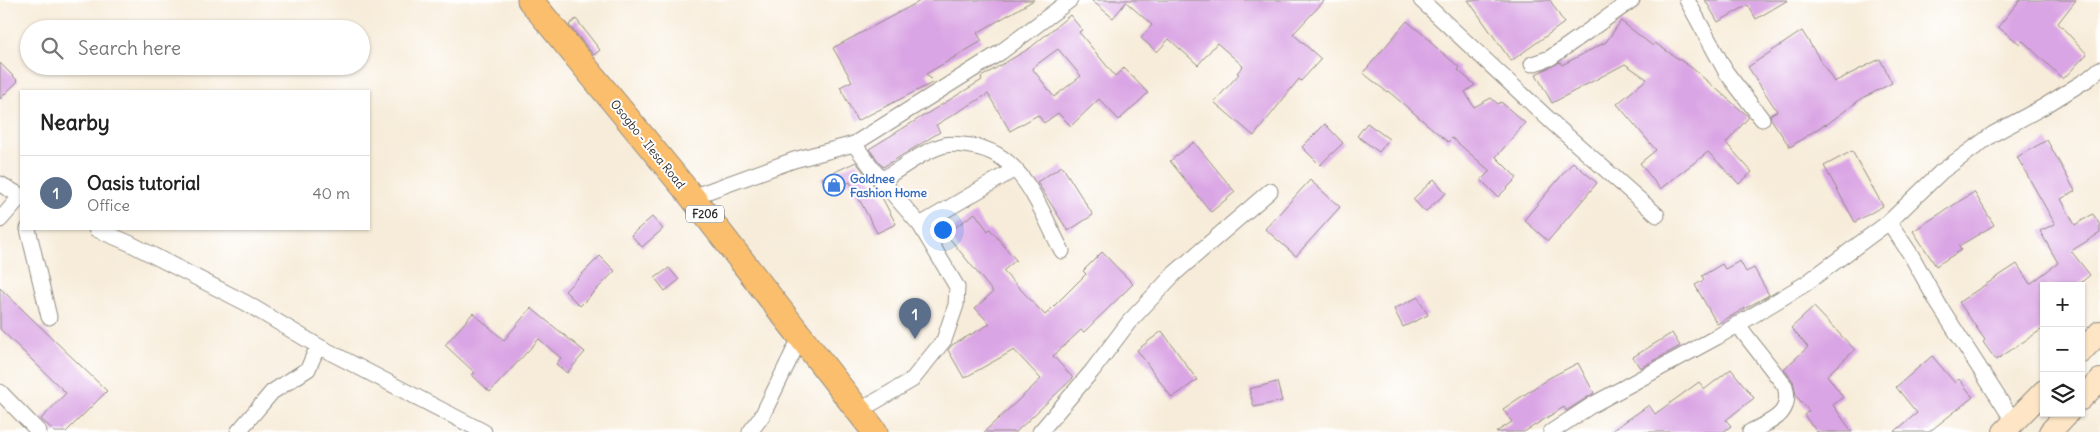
<!DOCTYPE html>
<html lang="en">
<head>
<meta charset="utf-8">
<style>
  :root { --surface:#fff; --page:#f6f6f6; --text:#222; --muted:#767676; --line:#e0e0e0; --accent:#2563eb }
  body { margin:0; font-family:Delius,sans-serif; background:var(--page); color:var(--text) }
  .controls { position:absolute; right:15px; bottom:15px; display:grid; overflow:hidden; border-radius:0px; box-shadow:0 1px 4px #0004 }
  .controls button { width:45px; height:45px; display:grid; place-items:center; padding:0; border:0; border-bottom:1px solid var(--line); background:var(--surface); color:var(--text); font:25px sans-serif }
  .you { position:absolute; left:942px; top:229px; width:18px; height:18px; margin:-12px; border:4px solid #fff; border-radius:50%; background:#1a73e8; box-shadow:0 0 0 8px #1a73e833 }
  .badge { display:grid; place-items:center; width:32px; height:32px; border-radius:50%; background:var(--accent); color:#fff; font-size:16px; font-weight:700 }
  .pin { position:absolute; translate:-50% -41px; filter:drop-shadow(0 1px 2px #0008) }
  .pin::after { content:''; position:absolute; top:26px; width:18px; height:15px; background:inherit; clip-path:polygon(0 0,100% 0,50% 100%) }
  .list { margin:0; padding:0; list-style:none }
  h2 { display:flex; justify-content:space-between; align-items:center; height:65px; margin:0; padding:0 20px; font-size:21px }
  h2 small { font-size:16px; font-weight:400; color:var(--muted) }
  .list li { display:grid; grid-template-columns:32px 1fr auto; gap:15px; align-items:center; box-sizing:border-box; height:75px; padding:0 20px; border-top:1px solid var(--line) }
  .list b { display:block; font-size:19px; white-space:nowrap }
  .list p { margin:0; font-size:16px; white-space:nowrap; color:var(--muted) }
  .list em { font-size:16px; font-style:normal; color:var(--muted) }
  .icon { flex:none; width:28px; height:28px; fill:none; stroke:currentColor; stroke-width:2; stroke-linecap:round; stroke-linejoin:round }
  .map { position:relative; flex:none; width:2100px; height:432px; overflow:hidden }
  .search { position:absolute; background:var(--surface); box-shadow:0 1px 4px #0004; left:20px; top:20px; width:350px; height:55px; display:flex; align-items:center; gap:12px; box-sizing:border-box; padding:0 18px; border-radius:28px; color:var(--muted); font-size:19px }
  .panel { position:absolute; background:var(--surface); box-shadow:0 1px 4px #0004; left:20px; top:90px; width:350px; height:140px; border-radius:0px }
  .map>svg:first-child { display:block }
  .building { fill:#daa5e4; fill-rule:evenodd }
  .lines { fill:none; stroke-linecap:round; stroke-linejoin:round }
  .street-casing { stroke:#918c82; stroke-width:17 }
  .secondary-casing { stroke:#918c82; stroke-width:24 }
  .primary-casing { stroke:#918c82; stroke-width:27 }
  .street { stroke:#fff; stroke-width:15 }
  .secondary { stroke:#fde5c5; stroke-width:22 }
  .primary { stroke:#fabe6d; stroke-width:25 }
  .labels { text-anchor:middle; dominant-baseline:central; stroke-width:4; stroke-linejoin:round; paint-order:stroke }
  .shield { fill:#fff; stroke:#6b6b6b; stroke-width:1 }
  .shield-label { font-size:11px; font-weight:bold; fill:#2b2b2b }
  .street-label { font-size:12px; fill:#2b2b2b; stroke:#fff }
  .shop-label { font-size:12px; font-weight:bold; fill:#366cbe; stroke:#fff; text-anchor:start }
</style>
</head>
<body>
<div class="map">
<svg width="2100" height="432" viewBox="0 0 2100 432">
  <rect width="100%" height="100%" fill="#fff"/>
  <filter id="ink" filterUnits="userSpaceOnUse"><feTurbulence type="fractalNoise" baseFrequency=".02" numOctaves="2"/><feDisplacementMap in="SourceGraphic" scale="10" xChannelSelector="R" yChannelSelector="G"/><feConvolveMatrix kernelMatrix="1 2 1 2 8 2 1 2 1" color-interpolation-filters="sRGB"/></filter>
  <filter id="wash" filterUnits="userSpaceOnUse"><feTurbulence type="fractalNoise" baseFrequency=".0096" numOctaves="4" result="noise"/><feDisplacementMap in="SourceGraphic" scale="20" xChannelSelector="R" yChannelSelector="G"/><feGaussianBlur stdDeviation="1.12" result="paint"/><feColorMatrix in="noise" values="0 0 0 0 0 0 0 0 0 0 0 0 0 0 0 0 0 1.4 0 .05"/><feComposite in="paint" operator="in"/></filter>
  <g filter="url(#wash)">
    <rect width="100%" height="100%" fill="#f7ecd9"/>
    <g id="blocks">
      <!-- building -->
      <path class="building" d="M 922,0 L 1034,0 L 977,33 L 982,41 L 926,74 L 934,82 L 857,121 L 840,87 L 852,81 L 833,48 Z
        M 1091,0 L 1325,0 L 1293,34 L 1321,59 L 1301,81 L 1299,79 L 1254,136 L 1214,102 L 1239,74 L 1237,73 L 1243,66 L 1217,43 L 1198,65 L 1169,39 L 1157,52 L 1141,38 L 1152,25 L 1126,2 L 1113,18 Z
        M 1468,0 L 1550,0 L 1564,23 L 1511,61 Z
        M 1705,0 L 1788,0 L 1756,19 L 1748,5 L 1718,22 Z
        M 2020,0 L 2076,0 L 2058,23 L 2087,54 L 2063,79 L 2023,41 L 2020,44 L 1998,27 Z
        M 1070,15 L 1082,30 L 1079,32 L 1115,76 L 1124,68 L 1148,93 L 1119,120 L 1099,99 L 1071,126 L 1058,113 L 1044,123 L 1038,115 L 1010,131 L 988,94 L 936,125 L 940,132 L 883,167 L 869,149 L 982,80 L 981,77 L 1030,48 ZM 1058,49 L 1081,76 L 1054,97 L 1032,68 Z
        M 576,19 L 600,50 L 594,55 L 569,25 Z
        M 1407,21 L 1431,41 L 1430,42 L 1460,68 L 1458,70 L 1475,85 L 1465,92 L 1474,107 L 1491,98 L 1498,104 L 1501,102 L 1525,123 L 1496,157 L 1517,178 L 1498,197 L 1481,180 L 1490,171 L 1452,138 L 1448,142 L 1388,91 L 1387,92 L 1363,73 Z
        M 1621,21 L 1653,46 L 1655,43 L 1692,68 L 1749,117 L 1726,143 L 1752,172 L 1739,184 L 1708,152 L 1660,189 L 1640,163 L 1656,150 L 1617,104 L 1647,79 L 1625,64 L 1552,103 L 1536,74 L 1560,62 L 1562,65 L 1606,42 Z
        M 1802,31 L 1834,82 L 1880,59 L 1892,83 L 1861,99 L 1826,125 L 1825,124 L 1790,147 L 1771,119 L 1770,115 L 1777,111 L 1748,67 Z
        M 0,63 L 18,81 L 0,99 Z
        M 1367,123 L 1389,139 L 1379,152 L 1357,136 Z
        M 1325,124 L 1343,143 L 1320,165 L 1302,147 Z
        M 2047,140 L 2075,191 L 2061,199 L 2075,225 L 2093,214 L 2100,225 L 2100,233 L 2071,251 L 2090,275 L 2077,286 L 2044,286 L 2044,328 L 1996,360 L 1983,342 L 1985,340 L 1959,302 L 2017,264 L 2030,284 L 2058,263 L 2040,231 L 2055,224 L 2017,157 Z
        M 1194,142 L 1235,192 L 1211,212 L 1170,161 Z
        M 1852,151 L 1883,206 L 1855,222 L 1824,166 Z
        M 856,162 L 879,192 L 896,224 L 877,233 L 850,182 L 828,192 L 822,178 Z
        M 1573,162 L 1597,183 L 1548,241 L 1524,220 Z
        M 1062,166 L 1093,215 L 1068,231 L 1037,182 Z
        M 1434,179 L 1446,193 L 1425,212 L 1413,199 Z
        M 1310,180 L 1340,207 L 1296,256 L 1265,229 Z
        M 1974,192 L 1994,225 L 1959,246 L 1961,250 L 1936,266 L 1913,231 Z
        M 975,213 L 988,231 L 990,229 L 1016,260 L 1003,271 L 1045,315 L 1086,274 L 1083,271 L 1102,252 L 1133,284 L 1084,332 L 1081,330 L 1053,356 L 1073,378 L 1016,432 L 984,432 L 1041,379 L 1014,350 L 964,378 L 948,350 L 952,345 L 990,324 L 975,308 L 993,292 L 946,234 Z
        M 652,217 L 663,229 L 642,247 L 631,235 Z
        M 600,256 L 615,271 L 580,306 L 565,291 Z
        M 1740,261 L 1746,272 L 1754,268 L 1769,295 L 1717,324 L 1695,285 L 1704,280 L 1702,276 L 1722,264 L 1725,269 Z
        M 669,268 L 679,280 L 665,291 L 655,278 Z
        M 0,288 L 107,391 L 66,432 L 55,432 L 41,419 L 66,393 L 0,329 Z
        M 1418,297 L 1428,315 L 1403,327 L 1394,309 Z
        M 1814,307 L 1855,350 L 1827,375 L 1843,397 L 1833,405 L 1852,432 L 1817,432 L 1804,415 L 1809,411 L 1796,396 L 1793,381 L 1784,369 L 1808,347 L 1791,328 Z
        M 531,308 L 585,352 L 567,373 L 556,364 L 561,358 L 539,339 L 490,392 L 472,375 L 475,373 L 445,345 L 473,313 L 504,340 Z
        M 1162,331 L 1197,380 L 1172,398 L 1137,350 Z
        M 1672,333 L 1680,346 L 1640,368 L 1633,357 Z
        M 1932,356 L 1955,383 L 1959,379 L 1973,397 L 1929,432 L 1894,432 L 1917,413 L 1896,387 Z
        M 1578,363 L 1594,393 L 1566,411 L 1564,407 L 1524,432 L 1496,432 L 1512,422 L 1503,409 L 1549,378 Z
        M 1731,369 L 1754,398 L 1726,420 L 1731,426 L 1723,432 L 1610,432 L 1649,405 L 1655,414 L 1699,382 L 1705,389 Z
        M 1277,382 L 1282,401 L 1254,407 L 1249,389 Z"/>
    </g>
  </g>
  <g filter="url(#ink)">
    <use href="#blocks" fill-opacity="0" stroke="#918c82" stroke-width="1"/>
    <g class="lines">
      <!-- street casing -->
      <g class="street-casing">
        <path id="street" d="M 1421,0 L 1555,125 L 1657,215
          M 1687,0 L 1726,72 L 1762,119
          M 1532,64 L 1550,58 L 1632,0
          M 854,144 L 881,180 L 920,225 L 957,287 L 956,305 L 944,340 L 912,380 L 859,411
          M 881,180 C 901,169 922,151 945,145 C 952,143 964,145 971,146 C 1024,153 1040,211 1062,251
          M 0,184 L 21,196
          M 692,197 L 794,160 L 854,144 L 1001,52 L 1070,0
          M 0,220 L 21,196
          M 1889,222 L 1911,255 L 1939,305 L 2014,422
          M 920,225 L 1015,169
          M 28,229 L 49,317
          M 96,229 L 129,243 L 246,303 L 318,346 L 484,432
          M 1737,324 L 1785,386 C 1793,415 1771,421 1750,432
          M 0,392 L 39,432
          M 238,432 L 272,392 L 308,369 L 318,346
          M 750,432 L 762,416 L 801,336
          M 1040,432 L 1092,371 L 1129,322 L 1175,273 L 1270,191
          M 1551,432 L 1592,405 L 1717,337 L 1805,284 L 1889,222 L 1941,172 L 1993,134 L 2043,107 L 2088,79 L 2100,69"/>
      </g>
      <!-- secondary casing -->
      <g class="secondary-casing">
        <path id="secondary" d="M 2081,352 L 2100,332
          M 2081,399 L 2100,380
          M 2004,432 L 2044,391
          M 2050,432 L 2068,413"/>
      </g>
      <!-- primary casing -->
      <g class="primary-casing">
        <path id="primary" d="M 530,0 L 692,197 L 875,432"/>
      </g>
      <!-- street -->
      <use href="#street" class="street"/>
      <!-- secondary -->
      <use href="#secondary" class="secondary"/>
      <!-- primary -->
      <use href="#primary" class="primary"/>
    </g>
  </g>
  <!-- icons -->
  <defs>
    <g id="shop-ring" transform="scale(1.125)"><circle r="9.5" fill="#fff" stroke="#3f7fe0" stroke-width="1.5"/><path d="M-5-2.5h2.3a2.7 3.5 0 0 1 5.4 0H5L5.5 6h-11ZM-1.5-2.5h3a1.5 2.3 0 0 0-3 0Z" fill="#3f7fe0"/></g>
  </defs>
  <g fill-rule="evenodd">
    <use href="#shop-ring" x="834" y="185"/>
  </g>
  <g class="labels">
    <!-- shield labels -->
    <rect class="shield" x="686" y="205.5" width="38" height="17" rx="4"/>
    <g class="shield-label">
      <text x="705" y="214">F206</text>
    </g>
    <!-- street labels -->
    <g class="street-label">
      <text transform="translate(648 144) rotate(51)">Osogbo - Ilesa Road</text>
    </g>
    <!-- shop labels -->
    <g class="shop-label">
      <text x="850" y="178">Goldnee<tspan x="850" dy="14">Fashion Home</tspan></text>
    </g>
  </g>
</svg>
<div class="controls">
<button>+</button>
<button>−</button>
<button><svg class="icon" aria-label="layers" viewBox="0 0 24 24"><path d="M12 4l9 5-9 5-9-5zM3 14l9 5 9-5"/></svg></button>
</div>
<div class="you"></div>
<div class="pin badge" style="left:915px;top:339px;background:#5c6f8a">1</div>
<div class="search"><svg class="icon" aria-label="search" viewBox="0 0 24 24"><circle cx="10" cy="10" r="6"/><path d="M15 15l6 6"/></svg>Search here</div>
<section class="panel">
<h2>Nearby<small></small></h2>
<ul class="list">
<li><span class="badge" style="background:#5c6f8a">1</span><div><b>Oasis tutorial</b><p>Office</p></div><em>40 m</em></li>
</ul>
</section>
</div>
</body>
</html>
